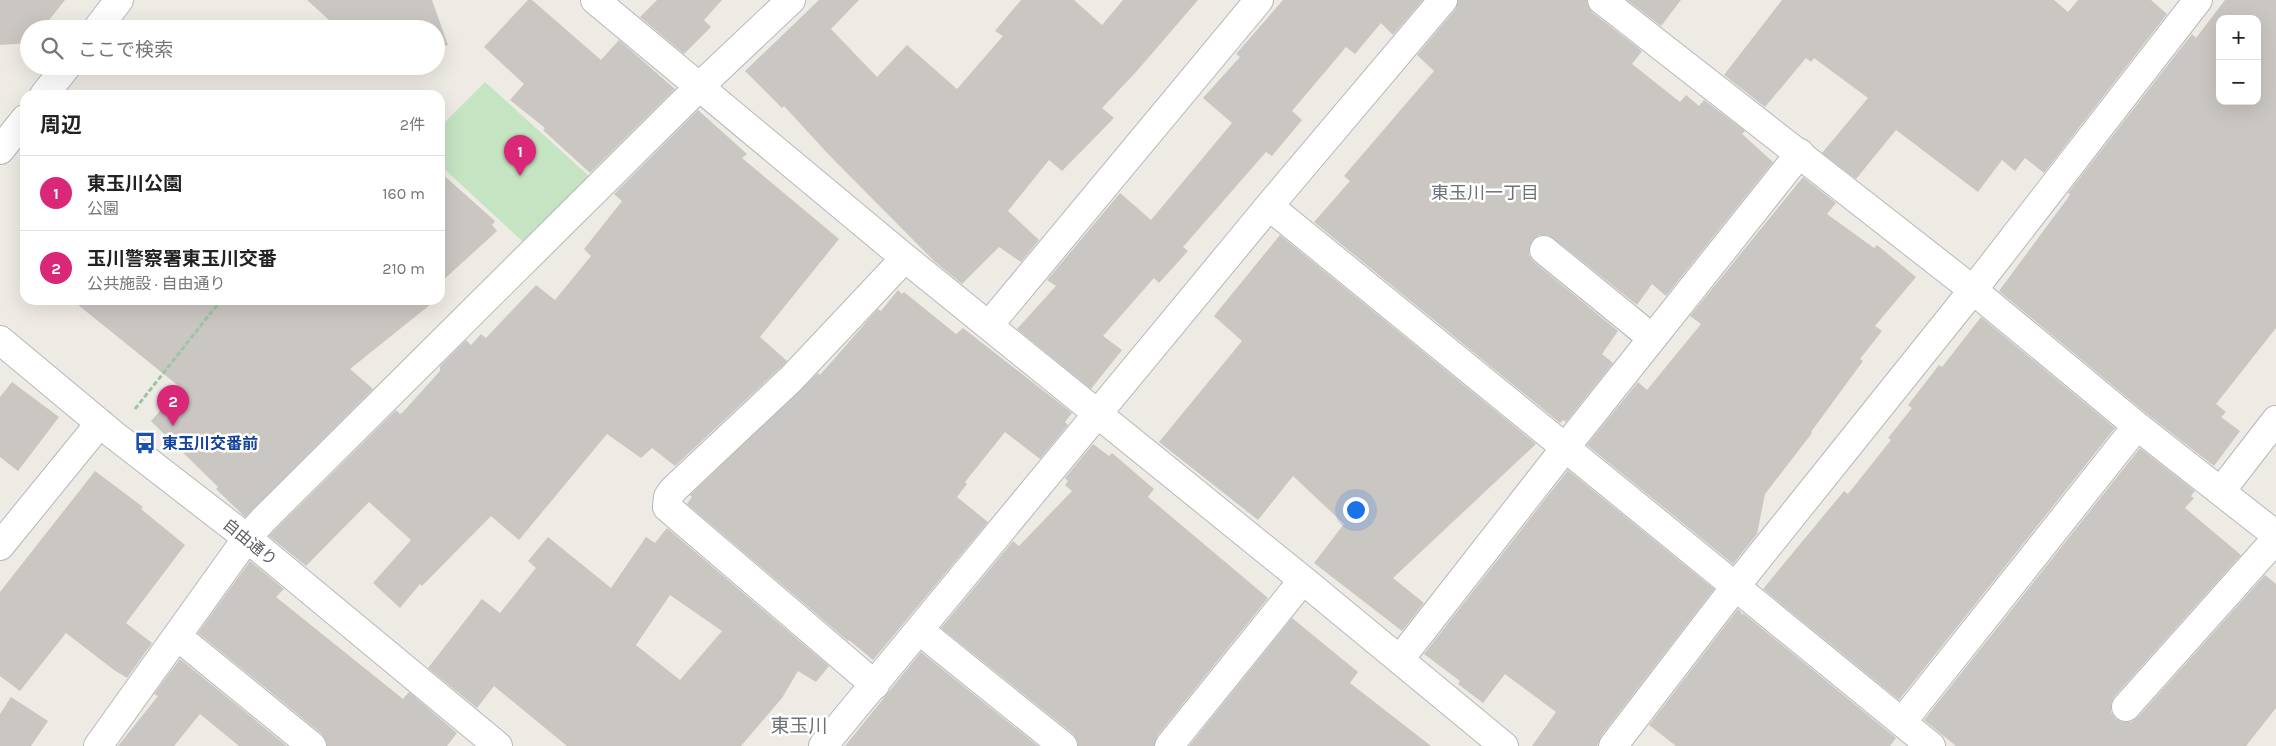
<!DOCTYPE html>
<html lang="ja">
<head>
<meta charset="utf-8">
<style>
  :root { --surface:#fff; --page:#f2f2f2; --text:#222; --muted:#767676; --line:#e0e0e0; --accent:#db2777 }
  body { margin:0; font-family:Karla,"Noto Sans JP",sans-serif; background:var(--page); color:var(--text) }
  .controls { position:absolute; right:15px; top:15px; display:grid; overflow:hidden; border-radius:10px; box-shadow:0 5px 20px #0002 }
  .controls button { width:45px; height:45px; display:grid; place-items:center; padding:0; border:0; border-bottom:1px solid var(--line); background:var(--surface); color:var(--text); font:25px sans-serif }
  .you { position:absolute; left:1355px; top:509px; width:18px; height:18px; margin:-12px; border:4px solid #fff; border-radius:50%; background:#1a73e8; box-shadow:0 0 0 8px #1a73e833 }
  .badge { display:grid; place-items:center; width:32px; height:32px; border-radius:50%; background:var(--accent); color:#fff; font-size:16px; font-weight:700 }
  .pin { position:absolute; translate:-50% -41px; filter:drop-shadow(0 1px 2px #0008) }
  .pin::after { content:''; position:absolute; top:26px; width:18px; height:15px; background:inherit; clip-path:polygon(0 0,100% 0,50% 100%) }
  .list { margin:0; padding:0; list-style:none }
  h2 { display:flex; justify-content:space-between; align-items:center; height:65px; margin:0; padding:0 20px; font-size:21px }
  h2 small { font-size:16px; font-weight:400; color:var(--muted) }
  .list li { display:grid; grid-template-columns:32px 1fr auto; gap:15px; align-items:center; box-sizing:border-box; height:75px; padding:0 20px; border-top:1px solid var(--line) }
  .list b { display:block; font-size:19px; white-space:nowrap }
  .list p { margin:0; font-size:16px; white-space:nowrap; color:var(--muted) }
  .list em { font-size:16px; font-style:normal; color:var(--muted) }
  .icon { flex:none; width:28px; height:28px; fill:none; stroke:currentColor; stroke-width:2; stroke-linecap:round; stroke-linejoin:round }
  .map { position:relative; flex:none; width:2276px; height:746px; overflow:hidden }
  .search { position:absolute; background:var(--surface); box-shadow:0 5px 20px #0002; left:20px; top:20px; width:425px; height:55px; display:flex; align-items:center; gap:12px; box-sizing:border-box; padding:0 18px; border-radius:28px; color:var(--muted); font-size:19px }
  .panel { position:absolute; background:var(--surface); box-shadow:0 5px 20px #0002; left:20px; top:90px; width:425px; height:215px; border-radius:15px }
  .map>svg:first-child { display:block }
  .green { fill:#c4e4c2 }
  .building { fill:#cac6c2; fill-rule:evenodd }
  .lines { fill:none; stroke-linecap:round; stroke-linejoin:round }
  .minor-casing { stroke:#b5b7bb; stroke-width:30 }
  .path { stroke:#9cc5a4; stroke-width:3; stroke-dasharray:5 2.5; stroke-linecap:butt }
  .minor { stroke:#fff; stroke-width:28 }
  .labels { text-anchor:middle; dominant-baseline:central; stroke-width:5; stroke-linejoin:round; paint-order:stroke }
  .transit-label { font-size:16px; font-weight:bold; fill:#164399; stroke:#fff; text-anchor:start }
  .street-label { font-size:16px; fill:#5c6064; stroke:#fff }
  .neighbourhood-label { font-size:18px; fill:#6d7276; stroke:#fff }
  .quarter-label { font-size:19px; fill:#6d7276; stroke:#fff }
</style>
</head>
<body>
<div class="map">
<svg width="2276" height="746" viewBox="0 0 2276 746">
  <rect width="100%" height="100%" fill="#eeebe4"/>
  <!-- green -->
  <path class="green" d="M 485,82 L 600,186 L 534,252 L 440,165 L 440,127 Z"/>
  <!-- building -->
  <path class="building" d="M 0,0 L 65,0 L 42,29 L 29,29 L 29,43 L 0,45 Z
    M 307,0 L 432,0 L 448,45 L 436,49 L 436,29 L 339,29 Z
    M 528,0 L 532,0 L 601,60 L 619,40 L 675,89 L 590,173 L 543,130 L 545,128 L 510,100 L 524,84 L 484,47 Z
    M 657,0 L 722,0 L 704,20 L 711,27 L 684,54 L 640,17 Z
    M 819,0 L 859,0 L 831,29 L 877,77 L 907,45 L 957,89 L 1003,36 L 995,31 L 1021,0 L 1074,0 L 1102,25 L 1123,0 L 1198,0 L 1136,72 L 1102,108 L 1114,118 L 1062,171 L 1049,160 L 1008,211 L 1039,240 L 1021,262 L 999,247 L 962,284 L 934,261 L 830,156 L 784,106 L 782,108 L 745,71 Z
    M 1283,0 L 1423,0 L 1393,35 L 1381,23 L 1355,54 L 1346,47 L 1292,111 L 1302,120 L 1272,156 L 1266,152 L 1183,247 L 1188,251 L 1159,283 L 1154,278 L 1103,336 L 1122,350 L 1091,389 L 1017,329 L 1056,286 L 1047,280 L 1120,193 L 1151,220 L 1232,123 L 1203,98 L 1240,57 L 1236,54 Z
    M 1458,0 L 1587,0 L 1588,6 L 1592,12 L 1642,51 L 1632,64 L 1680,102 L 1686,95 L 1699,106 L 1704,100 L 1745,131 L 1742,134 L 1773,162 L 1666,296 L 1652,284 L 1637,305 L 1553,238 L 1547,235 L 1539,235 L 1532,241 L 1529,247 L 1529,255 L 1534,262 L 1618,331 L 1602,354 L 1613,363 L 1566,422 L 1563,420 L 1560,423 L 1314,222 L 1350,181 L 1344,176 L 1434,71 L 1417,55 L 1455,10 Z
    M 1627,0 L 1681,0 L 1661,26 Z
    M 1782,0 L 2054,0 L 2068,12 L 2078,0 L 2151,0 L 2167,14 L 2044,173 L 2025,158 L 2015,171 L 2002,160 L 1978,192 L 1896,130 L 1856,179 L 1822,153 L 1868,98 L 1814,58 L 1811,62 L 1806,58 L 1765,107 L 1724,75 Z
    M 2225,0 L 2276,0 L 2276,328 L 2216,404 L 2226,412 L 2221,417 L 2240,431 L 2214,466 L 2147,414 L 1999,291 L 2067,199 L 2070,194 L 2068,193 L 2192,34 L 2196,38 ZM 2220,19 L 2257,19 L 2257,101 L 2220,101 Z
    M 380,66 L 397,66 L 389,74 Z
    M 698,110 L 747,154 L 742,158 L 839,239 L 760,337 L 787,361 L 780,368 L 675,466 L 652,448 L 641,458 L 607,434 L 519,540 L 491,516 L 422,586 L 420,584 L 400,608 L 373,583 L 411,540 L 369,502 L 306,566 L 269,536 L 396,410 L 400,414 L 403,412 L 440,371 L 440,366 L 466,340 L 471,345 L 481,334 L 486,338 L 536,285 L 555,300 L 591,256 L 584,249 L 622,201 L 614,194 Z
    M 440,172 L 495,221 L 492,225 L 497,231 L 440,283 Z
    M 1803,177 L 1836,203 L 1827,214 L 1874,248 L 1877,245 L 1916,277 L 1875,326 L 1882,331 L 1860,359 L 1863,361 L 1811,432 L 1812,433 L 1765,494 L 1757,534 L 1733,564 L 1587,445 L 1638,382 L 1647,390 L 1701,324 L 1690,316 Z
    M 1280,235 L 1536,444 L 1393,578 L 1424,603 L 1402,631 L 1314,563 L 1344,524 L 1293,476 L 1258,520 L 1159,442 L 1242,341 L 1214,316 Z
    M 898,290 L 902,294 L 904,292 L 956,334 L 963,328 L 1072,413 L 1065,422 L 1068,425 L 1040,459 L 1005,432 L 965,482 L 967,484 L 957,497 L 988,522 L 873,660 L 849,640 L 848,641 L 687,504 L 692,497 L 690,495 L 818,373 L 820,375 L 875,312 L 878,309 L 881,311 Z
    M 72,300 L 436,300 L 350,369 L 373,389 L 245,517 L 216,489 L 218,487 L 151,421 L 181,388 Z
    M 1981,317 L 2115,428 L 1899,700 L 1763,589 L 1844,491 L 1848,494 L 1891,440 L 1888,438 L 1912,408 L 1908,405 L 1939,365 L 1942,367 Z
    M 12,382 L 59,417 L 18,471 L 0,457 L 0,397 Z
    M 1093,444 L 1109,456 L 1112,453 L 1154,489 L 1148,497 L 1268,598 L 1157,736 L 1154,746 L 1078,746 L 1077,740 L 1073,734 L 941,628 L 1013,541 L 1019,546 L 1072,491 L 1065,485 L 1068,481 L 1065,478 Z
    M 2140,448 L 2195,491 L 2191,496 L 2194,498 L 2185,508 L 2241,555 L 2114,697 L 2111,704 L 2111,712 L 2116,719 L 2123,722 L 2131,722 L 2138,717 L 2265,575 L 2276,584 L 2276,708 L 2246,746 L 1956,746 L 1924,720 Z
    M 1568,470 L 1714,589 L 1601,736 L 1597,746 L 1532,746 L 1556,712 L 1505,674 L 1483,703 L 1458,684 L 1460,681 L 1424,654 Z
    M 95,471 L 143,507 L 141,509 L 185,545 L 126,623 L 152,643 L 127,678 L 114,670 L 66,633 L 20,691 L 0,676 L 0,592 Z
    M 667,528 L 829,666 L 816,682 L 798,671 L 782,698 L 741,746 L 567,746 L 494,686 L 477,708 L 428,668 L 482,599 L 500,613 L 536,568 L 528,561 L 548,537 L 611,588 L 646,537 L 655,543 ZM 670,595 L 722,631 L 680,680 L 636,645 Z
    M 250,561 L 284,589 L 276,597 L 403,699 L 409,692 L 457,733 L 447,746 L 327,746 L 326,740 L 322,734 L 198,633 Z
    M 1738,609 L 1741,612 L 1741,615 L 1743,613 L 1896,738 L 1890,746 L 1676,746 L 1649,725 Z
    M 1292,618 L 1358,672 L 1350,683 L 1431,746 L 1189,746 Z
    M 921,652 L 1038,746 L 845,746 Z
    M 180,659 L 287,746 L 239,746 L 200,714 L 174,746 L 118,746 L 158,696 L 154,694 Z
    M 11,697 L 48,721 L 31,746 L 0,746 L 0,714 Z"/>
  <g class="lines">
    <!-- minor casing -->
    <g class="minor-casing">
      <path id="minor" d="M 595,0 L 905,258 L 1303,580 L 1504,746
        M 1602,0 L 1973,290 L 2137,426 L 2276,535
        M 97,29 L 119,0
        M 44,95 L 67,66
        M 0,150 L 25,119
        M 1269,206 L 1931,746
        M 1544,250 L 1652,338
        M 989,325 L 1259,0
        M 0,340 L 114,435 L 247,538 L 498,746
        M 2221,491 L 2276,420
        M 0,546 L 100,423
        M 919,630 L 1063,746
        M 177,636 L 312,746
        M 1400,659 L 1565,448 L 1800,153
        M 875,685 L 667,507 L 668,497 L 673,490 L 791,379 L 905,258
        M 2126,707 L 2276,539
        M 1902,722 L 2137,426
        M 98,746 L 247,538 L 263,520 L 699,87 L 791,0
        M 823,746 L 1269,206 L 1443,0
        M 1169,746 L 1303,580
        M 1613,746 L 1735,587 L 1973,290 L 2198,0"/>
    </g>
    <!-- path -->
    <path class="path" d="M 135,409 L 221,300"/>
    <!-- minor -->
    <use href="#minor" class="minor"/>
  </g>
  <!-- icons -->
  <defs>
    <g id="bus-bare" transform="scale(1.725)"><path d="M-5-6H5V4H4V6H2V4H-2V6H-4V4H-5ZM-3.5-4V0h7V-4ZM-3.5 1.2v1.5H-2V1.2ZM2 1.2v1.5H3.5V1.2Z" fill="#1a4fb4" stroke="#fff" stroke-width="2.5" paint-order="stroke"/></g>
  </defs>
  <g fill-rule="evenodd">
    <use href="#bus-bare" x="145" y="443"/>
  </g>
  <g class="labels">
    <!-- transit labels -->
    <g class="transit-label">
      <text x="162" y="443">東玉川交番前</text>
    </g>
    <!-- street labels -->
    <g class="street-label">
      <text transform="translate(250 542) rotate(39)">自由通り</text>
    </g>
    <!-- neighbourhood labels -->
    <g class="neighbourhood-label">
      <text x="1485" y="193">東玉川一丁目</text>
    </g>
    <!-- quarter labels -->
    <g class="quarter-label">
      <text x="799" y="726">東玉川</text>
    </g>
  </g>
</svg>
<div class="controls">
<button>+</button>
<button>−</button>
</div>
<div class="you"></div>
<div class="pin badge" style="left:520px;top:176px">1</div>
<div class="pin badge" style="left:173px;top:426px">2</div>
<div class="search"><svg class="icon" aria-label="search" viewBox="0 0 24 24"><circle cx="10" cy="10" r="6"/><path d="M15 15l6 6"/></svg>ここで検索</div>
<section class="panel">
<h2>周辺<small>2件</small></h2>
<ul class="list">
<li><span class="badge">1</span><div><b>東玉川公園</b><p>公園</p></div><em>160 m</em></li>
<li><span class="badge">2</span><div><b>玉川警察署東玉川交番</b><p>公共施設 · 自由通り</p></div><em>210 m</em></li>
</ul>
</section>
</div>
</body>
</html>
